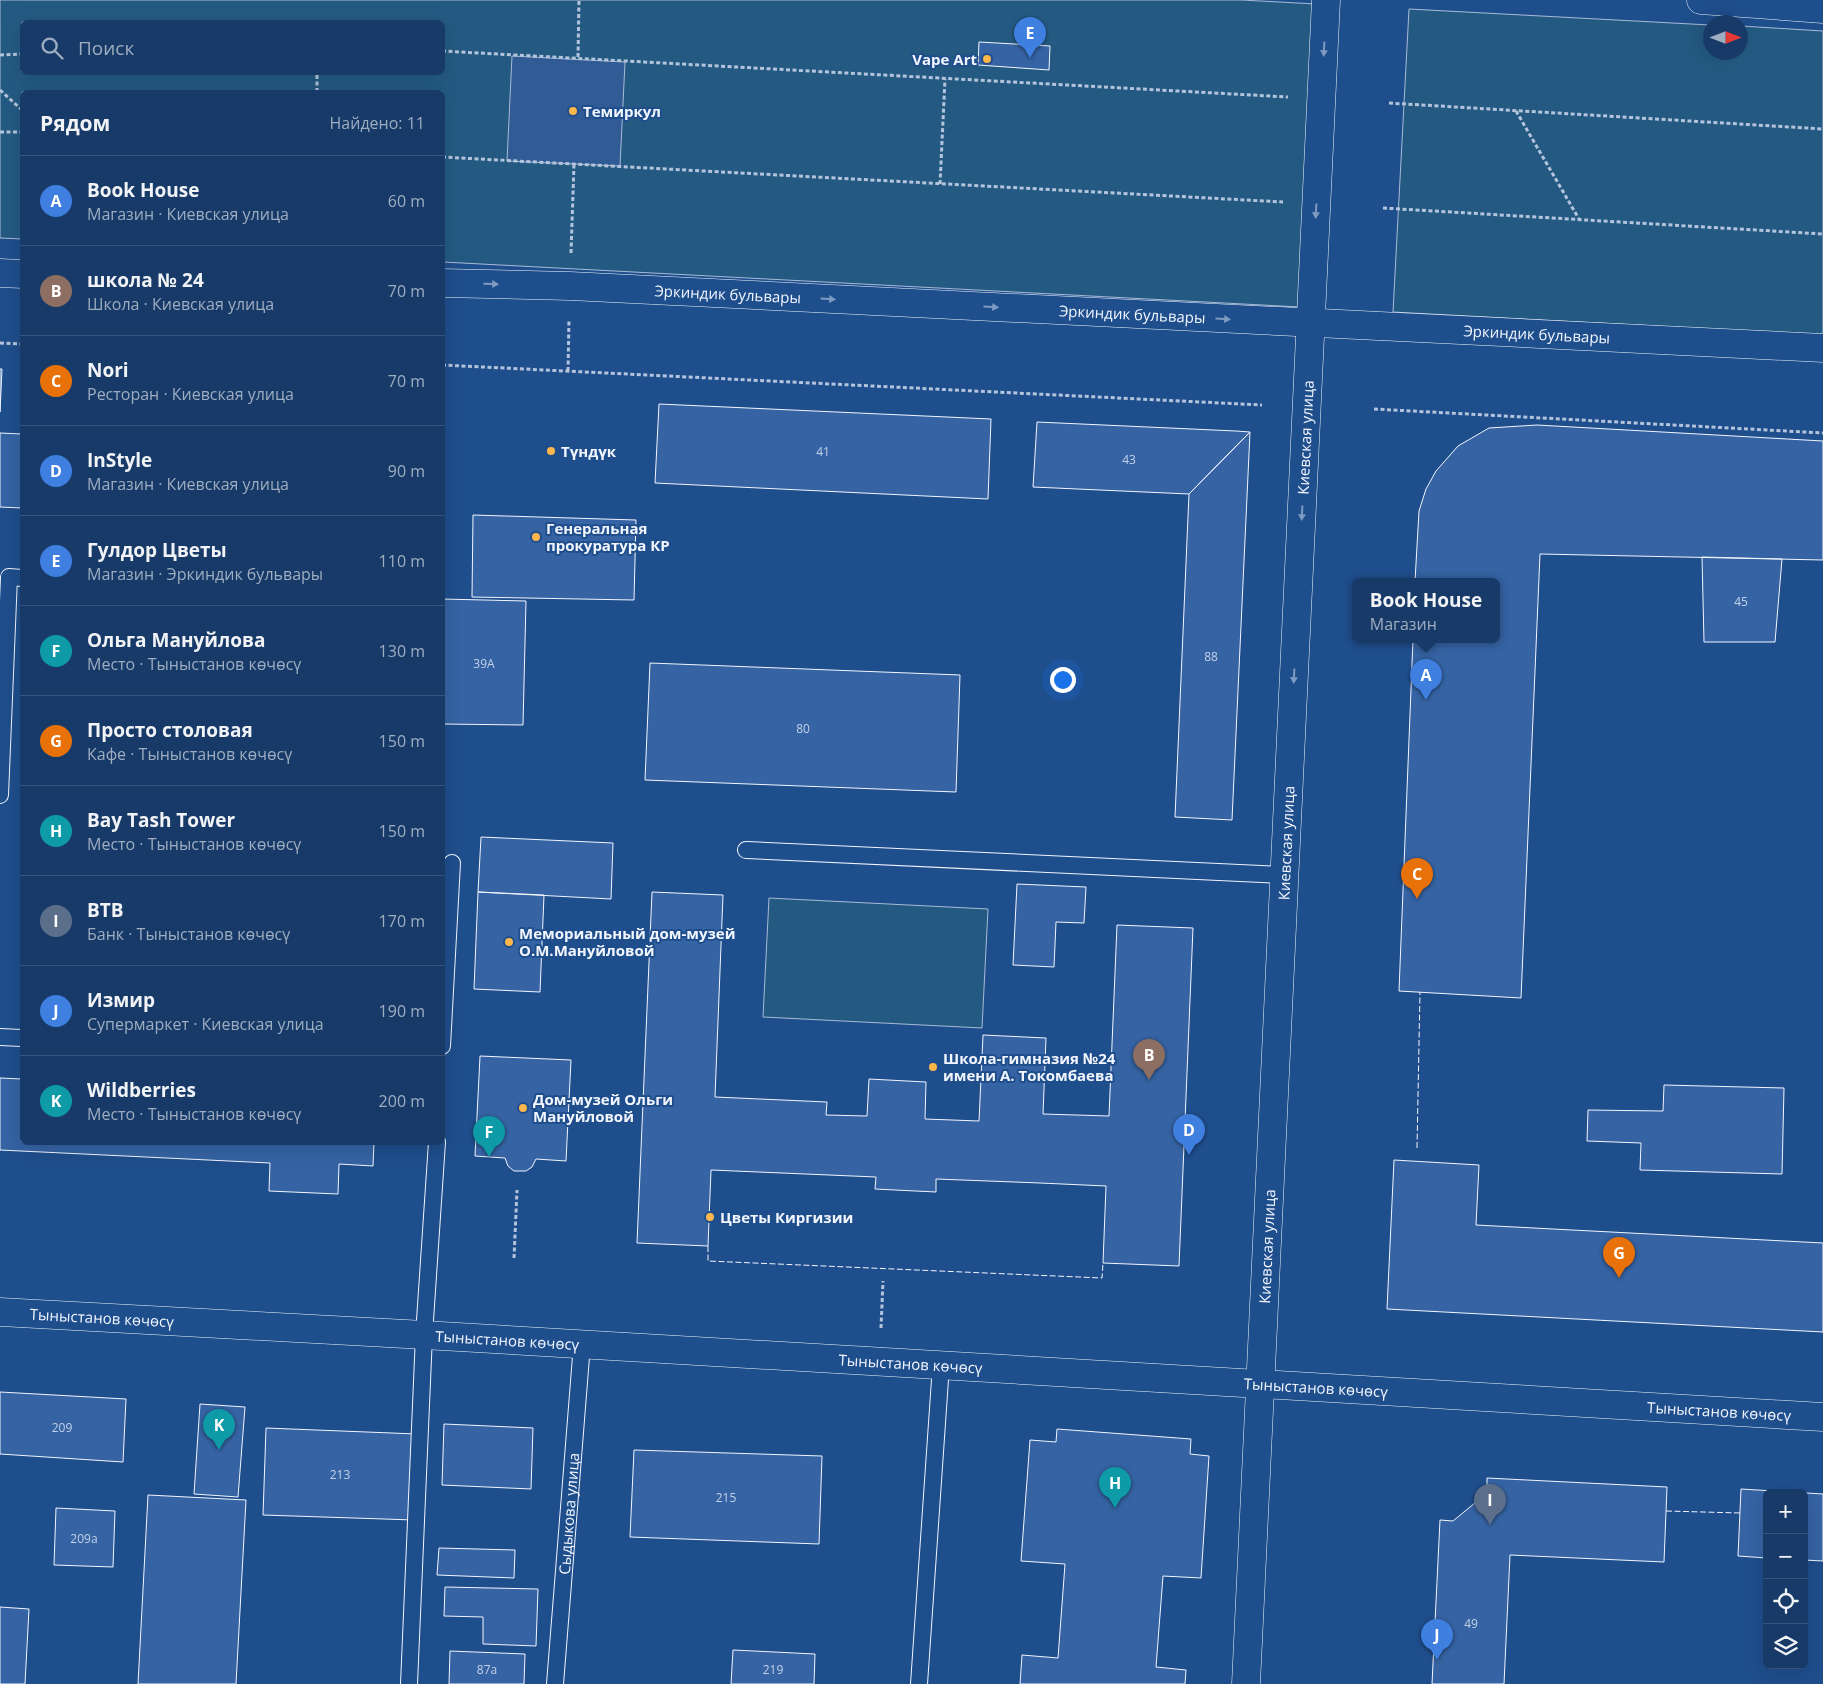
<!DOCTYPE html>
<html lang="ru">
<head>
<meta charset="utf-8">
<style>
  :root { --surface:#173a69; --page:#244571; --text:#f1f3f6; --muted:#9eadc0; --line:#36547d; --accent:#ffb74d }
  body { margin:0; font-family:"Open Sans",sans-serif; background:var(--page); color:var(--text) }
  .controls { position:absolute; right:15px; bottom:15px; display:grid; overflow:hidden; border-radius:8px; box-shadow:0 5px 20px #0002 }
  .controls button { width:45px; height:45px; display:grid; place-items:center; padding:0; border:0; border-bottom:1px solid var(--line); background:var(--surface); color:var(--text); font:25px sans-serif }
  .compass { position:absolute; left:1703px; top:15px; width:45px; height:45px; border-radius:50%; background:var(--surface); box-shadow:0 5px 20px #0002; rotate:90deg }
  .you { position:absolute; left:1062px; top:679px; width:18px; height:18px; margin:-12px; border:4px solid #fff; border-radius:50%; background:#1a73e8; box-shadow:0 0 0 8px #1a73e833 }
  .badge { display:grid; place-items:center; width:32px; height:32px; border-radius:50%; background:var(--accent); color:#fff; font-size:16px; font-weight:700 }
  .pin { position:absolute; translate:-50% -41px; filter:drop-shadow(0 1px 2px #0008) }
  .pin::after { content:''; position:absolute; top:26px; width:18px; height:15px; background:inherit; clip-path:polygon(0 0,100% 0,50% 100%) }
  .popup { position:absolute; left:1352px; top:578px; width:148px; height:65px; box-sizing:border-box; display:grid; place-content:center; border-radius:8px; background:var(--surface); filter:drop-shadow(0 1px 4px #0005); font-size:16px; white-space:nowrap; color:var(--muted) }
  .popup b { font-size:19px; color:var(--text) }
  .popup::after { content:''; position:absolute; left:50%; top:100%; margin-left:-10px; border:10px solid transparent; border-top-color:var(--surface) }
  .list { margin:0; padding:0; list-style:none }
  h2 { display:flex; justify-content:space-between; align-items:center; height:65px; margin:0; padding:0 20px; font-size:21px }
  h2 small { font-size:16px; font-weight:400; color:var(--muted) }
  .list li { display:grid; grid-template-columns:32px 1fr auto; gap:15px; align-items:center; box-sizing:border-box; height:90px; padding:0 20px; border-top:1px solid var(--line) }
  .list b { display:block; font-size:19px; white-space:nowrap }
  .list p { margin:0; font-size:16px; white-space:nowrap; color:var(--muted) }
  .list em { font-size:16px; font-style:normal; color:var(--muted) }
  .icon { flex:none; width:28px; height:28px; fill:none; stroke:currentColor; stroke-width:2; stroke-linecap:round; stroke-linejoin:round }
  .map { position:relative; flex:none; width:1823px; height:1684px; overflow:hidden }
  .search { position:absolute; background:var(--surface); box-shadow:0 5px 20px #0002; left:20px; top:20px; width:425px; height:55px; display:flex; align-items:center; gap:12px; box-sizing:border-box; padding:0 18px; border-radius:8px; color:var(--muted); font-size:19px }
  .panel { position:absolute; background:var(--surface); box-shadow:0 5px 20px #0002; left:20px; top:90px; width:425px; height:1055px; border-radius:8px }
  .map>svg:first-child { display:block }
  .green { fill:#245a82; stroke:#a8bbd7; fill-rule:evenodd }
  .parking { fill:#305b95; stroke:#a8bbd7 }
  .building { fill:#3563a3; stroke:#f2f6ff }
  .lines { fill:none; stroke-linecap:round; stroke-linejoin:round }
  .lane-casing { stroke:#f2f6ff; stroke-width:18 }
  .street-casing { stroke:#f2f6ff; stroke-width:29 }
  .secondary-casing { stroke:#f2f6ff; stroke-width:29 }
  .path { stroke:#b3c4dc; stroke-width:3; stroke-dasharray:4 2.5; stroke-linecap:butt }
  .lane { stroke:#1f4e8c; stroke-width:16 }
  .street { stroke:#1f4e8c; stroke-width:28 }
  .secondary { stroke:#1f4e8c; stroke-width:28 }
  .fence { stroke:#f2f6ff; stroke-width:1; stroke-dasharray:6 2.5; stroke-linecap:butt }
  .oneway { fill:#7e9ac0 }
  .poi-dot { fill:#ffb74d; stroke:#1f4e8c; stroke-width:2 }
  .labels { text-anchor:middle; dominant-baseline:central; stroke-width:4; stroke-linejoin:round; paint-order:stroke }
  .number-label { font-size:12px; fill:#c3d1e8 }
  .poi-label { font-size:15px; font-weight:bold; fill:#f2f6ff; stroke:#1f4e8c; text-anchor:start }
  .street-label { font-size:15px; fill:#f2f6ff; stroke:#1f4e8c }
</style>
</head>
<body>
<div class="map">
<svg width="1823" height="1684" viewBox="0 0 1823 1684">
  <rect width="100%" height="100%" fill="#1f4e8c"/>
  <!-- green -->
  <path class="green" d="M 0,0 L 1242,0 L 1316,4 L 1300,307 L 443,262 L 442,92 L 22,92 L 22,239 L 0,238 ZM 22,22 L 442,22 L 442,72 L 22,72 Z
    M 1409,9 L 1710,25 L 1710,52 L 1740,52 L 1741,26 L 1823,31 L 1823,335 L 1393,312 Z
    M 769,898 L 988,909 L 982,1028 L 763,1017 Z"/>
  <!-- parking -->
  <path class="parking" d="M 512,56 L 625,62 L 620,166 L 507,161 Z"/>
  <!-- building -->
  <path class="building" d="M 979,42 L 1050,46 L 1049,70 L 978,65 Z
    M 0,369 L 2,369 L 0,412 Z
    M 659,404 L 991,419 L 988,499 L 655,483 Z
    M 1037,422 L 1236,431 L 1250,432 L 1189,494 L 1033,487 Z
    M 1537,425 L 1823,441 L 1823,560 L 1540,554 L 1521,998 L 1399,991 L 1413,639 L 1496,639 L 1496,581 L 1415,581 L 1419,511 L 1426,489 L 1436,471 L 1458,446 L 1489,428 Z
    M 1250,432 L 1232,820 L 1175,817 L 1189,494 Z
    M 0,433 L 22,434 L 22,508 L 0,507 Z
    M 473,515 L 636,520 L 634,600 L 472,597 Z
    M 1702,557 L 1782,559 L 1775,642 L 1704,642 Z
    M 442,599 L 526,601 L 523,725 L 442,724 Z
    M 650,663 L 960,675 L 956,792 L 645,780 Z
    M 481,837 L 613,843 L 611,899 L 478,892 Z
    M 1017,884 L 1086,887 L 1084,923 L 1056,922 L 1054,967 L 1013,965 Z
    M 478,892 L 544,895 L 540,992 L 474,989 Z
    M 652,892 L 723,895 L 715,1097 L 827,1102 L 826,1115 L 867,1116 L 869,1079 L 926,1082 L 925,1119 L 979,1121 L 983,1035 L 1046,1038 L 1043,1114 L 1109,1116 L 1117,925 L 1193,928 L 1179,1266 L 1103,1263 L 1106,1186 L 1040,1183 L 936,1179 L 936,1192 L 875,1189 L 876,1177 L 711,1170 L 708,1246 L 637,1243 Z
    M 480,1056 L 571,1060 L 566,1161 L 536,1159 L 532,1167 L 526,1171 L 514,1171 L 508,1166 L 505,1158 L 475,1156 Z
    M 0,1078 L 22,1079 L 22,1142 L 374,1142 L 373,1166 L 339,1164 L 338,1194 L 269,1191 L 270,1163 L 0,1150 Z
    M 1664,1085 L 1784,1088 L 1782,1174 L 1640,1170 L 1641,1143 L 1587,1141 L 1588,1110 L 1663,1111 Z
    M 1394,1160 L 1479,1165 L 1476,1225 L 1823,1243 L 1823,1332 L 1387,1309 Z
    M 0,1392 L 126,1399 L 123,1462 L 0,1454 Z
    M 200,1404 L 245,1407 L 238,1497 L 194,1494 Z
    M 444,1424 L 533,1428 L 531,1489 L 442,1485 Z
    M 266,1428 L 417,1434 L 414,1520 L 263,1515 Z
    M 1057,1429 L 1191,1439 L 1190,1454 L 1209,1456 L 1201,1578 L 1163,1576 L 1156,1667 L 1186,1670 L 1185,1684 L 1020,1684 L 1022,1655 L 1058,1658 L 1065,1564 L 1021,1561 L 1030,1440 L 1056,1442 Z
    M 634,1450 L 822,1456 L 819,1544 L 630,1537 Z
    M 1487,1478 L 1667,1487 L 1664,1562 L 1510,1555 L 1504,1684 L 1432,1684 L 1440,1520 L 1453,1521 L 1487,1493 Z
    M 1741,1489 L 1823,1494 L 1823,1561 L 1804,1560 L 1804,1493 L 1767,1493 L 1767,1558 L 1738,1556 Z
    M 148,1495 L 246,1500 L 236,1684 L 138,1684 Z
    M 56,1508 L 115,1511 L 113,1567 L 54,1565 Z
    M 439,1548 L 515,1550 L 514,1578 L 437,1575 Z
    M 445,1587 L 538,1589 L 536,1646 L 483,1644 L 483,1617 L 444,1616 Z
    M 0,1607 L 29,1609 L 25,1684 L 0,1684 Z
    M 733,1650 L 815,1654 L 814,1684 L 731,1684 Z
    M 450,1651 L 525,1654 L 524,1684 L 449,1684 Z"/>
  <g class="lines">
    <!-- lane casing -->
    <g class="lane-casing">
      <g id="lane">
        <path d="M 0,795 L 9,577 L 22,578"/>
        <path d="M 746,850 L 1285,875"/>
        <path d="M 0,1037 L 22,1038"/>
        <path d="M 442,1046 L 452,863"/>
        <path d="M 409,1684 L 424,1335 L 437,1142"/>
        <path id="s1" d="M 555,1684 L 582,1344"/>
        <path d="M 919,1684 L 941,1365"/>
      </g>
    </g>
    <!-- street casing -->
    <g class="street-casing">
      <g id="street">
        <path id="s2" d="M 0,1312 L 424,1335 L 1823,1417"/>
      </g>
    </g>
    <!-- secondary casing -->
    <g class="secondary-casing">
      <g id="secondary">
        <path d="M 1701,0 L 1823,9"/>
        <path d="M 0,273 L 22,274"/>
        <path id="s3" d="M 442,283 L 570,286 L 1823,348"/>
        <path id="s4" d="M 1246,1684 L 1326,0"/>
      </g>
    </g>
    <!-- path -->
    <path class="path" d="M 442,51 L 1288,97
      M 0,55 L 22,54
      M 578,57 L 579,0
      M 0,90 L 22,110
      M 317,92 L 317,72
      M 1389,103 L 1823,129
      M 1516,111 L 1579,219
      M 0,132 L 22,132
      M 442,157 L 1283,202
      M 940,184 L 945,79
      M 1383,208 L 1823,234
      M 571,253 L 574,164
      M 0,343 L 22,344
      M 442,365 L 1262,405
      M 568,371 L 569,319
      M 1374,409 L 1823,433
      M 514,1258 L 517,1190
      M 881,1328 L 883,1281"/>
    <!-- lane -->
    <use href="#lane" class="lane"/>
    <!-- street -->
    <use href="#street" class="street"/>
    <!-- secondary -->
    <use href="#secondary" class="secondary"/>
    <!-- fence -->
    <path class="fence" d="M 1417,1148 L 1420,992
      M 708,1246 L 708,1261 L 1102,1278 L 1103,1263
      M 1666,1511 L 1740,1513"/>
  </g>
  <!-- one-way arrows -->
  <defs><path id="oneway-solid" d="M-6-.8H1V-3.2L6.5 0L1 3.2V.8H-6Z" transform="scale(1.25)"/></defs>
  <g class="oneway">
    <use href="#oneway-solid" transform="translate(1324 49) rotate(93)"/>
    <use href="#oneway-solid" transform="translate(1316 211) rotate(93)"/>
    <use href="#oneway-solid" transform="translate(491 284) rotate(1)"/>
    <use href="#oneway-solid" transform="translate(828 299) rotate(3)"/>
    <use href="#oneway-solid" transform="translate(991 307) rotate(3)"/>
    <use href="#oneway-solid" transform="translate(1223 319) rotate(3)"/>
    <use href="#oneway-solid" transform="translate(1302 513) rotate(93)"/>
    <use href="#oneway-solid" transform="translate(1294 676) rotate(93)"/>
  </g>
  <!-- markers -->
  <g class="poi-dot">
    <circle cx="987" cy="59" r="5"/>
    <circle cx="573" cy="111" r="5"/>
    <circle cx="551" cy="451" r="5"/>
    <circle cx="536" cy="537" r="5"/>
    <circle cx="509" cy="942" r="5"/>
    <circle cx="933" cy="1067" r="5"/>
    <circle cx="523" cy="1108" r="5"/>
    <circle cx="710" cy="1217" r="5"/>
  </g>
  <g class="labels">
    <!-- number labels -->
    <g class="number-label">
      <text x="823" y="451">41</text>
      <text x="1129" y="459">43</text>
      <text x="1741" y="601">45</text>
      <text x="1211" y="656">88</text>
      <text x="484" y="663">39А</text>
      <text x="803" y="728">80</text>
      <text x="62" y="1427">209</text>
      <text x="340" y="1474">213</text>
      <text x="726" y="1497">215</text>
      <text x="84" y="1538">209а</text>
      <text x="1471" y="1623">49</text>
      <text x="487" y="1669">87а</text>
      <text x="773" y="1669">219</text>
    </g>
    <!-- poi labels -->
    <g class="poi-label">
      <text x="977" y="59" text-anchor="end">Vape Art</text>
      <text x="583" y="111">Темиркул</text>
      <text x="561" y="451">Түндүк</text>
      <text x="546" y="528">Генеральная<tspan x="546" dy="17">прокуратура КР</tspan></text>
      <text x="519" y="933">Мемориальный дом-музей<tspan x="519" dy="17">О.М.Мануйловой</tspan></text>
      <text x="943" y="1058">Школа-гимназия №24<tspan x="943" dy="17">имени А. Токомбаева</tspan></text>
      <text x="533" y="1099">Дом-музей Ольги<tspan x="533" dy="17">Мануйловой</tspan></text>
      <text x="720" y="1217">Цветы Киргизии</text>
    </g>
    <!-- street labels -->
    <g class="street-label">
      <text stroke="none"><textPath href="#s3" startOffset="286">Эркиндик бульвары</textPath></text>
      <text stroke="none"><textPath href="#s3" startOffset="691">Эркиндик бульвары</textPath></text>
      <text stroke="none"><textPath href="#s3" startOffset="1096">Эркиндик бульвары</textPath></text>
      <text stroke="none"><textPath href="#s4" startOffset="1248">Киевская улица</textPath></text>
      <text stroke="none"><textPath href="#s4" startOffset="842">Киевская улица</textPath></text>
      <text stroke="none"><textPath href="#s4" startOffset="438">Киевская улица</textPath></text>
      <text stroke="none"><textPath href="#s2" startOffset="102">Тыныстанов көчөсү</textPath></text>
      <text stroke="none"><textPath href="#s2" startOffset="508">Тыныстанов көчөсү</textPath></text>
      <text stroke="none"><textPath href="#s2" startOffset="912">Тыныстанов көчөсү</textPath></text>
      <text stroke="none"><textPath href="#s2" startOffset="1318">Тыныстанов көчөсү</textPath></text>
      <text stroke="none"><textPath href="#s2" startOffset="1722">Тыныстанов көчөсү</textPath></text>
      <text stroke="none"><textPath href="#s1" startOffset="171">Сыдыкова улица</textPath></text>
    </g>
  </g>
</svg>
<div class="controls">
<button>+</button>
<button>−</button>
<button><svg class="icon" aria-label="locate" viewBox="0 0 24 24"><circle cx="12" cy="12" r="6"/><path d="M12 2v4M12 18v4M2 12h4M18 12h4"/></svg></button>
<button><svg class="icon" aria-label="layers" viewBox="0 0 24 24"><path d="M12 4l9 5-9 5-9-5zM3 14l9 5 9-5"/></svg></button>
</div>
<svg class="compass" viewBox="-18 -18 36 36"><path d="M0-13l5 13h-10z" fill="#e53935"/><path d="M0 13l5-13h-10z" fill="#9eadc0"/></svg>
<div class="you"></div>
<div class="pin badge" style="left:1426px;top:700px;background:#3f7fe0">A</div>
<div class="popup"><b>Book House</b>Магазин</div>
<div class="pin badge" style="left:1149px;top:1080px;background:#8d6e63">B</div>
<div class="pin badge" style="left:1417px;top:899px;background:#e8710a">C</div>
<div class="pin badge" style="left:1189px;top:1155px;background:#3f7fe0">D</div>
<div class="pin badge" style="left:1030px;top:58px;background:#3f7fe0">E</div>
<div class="pin badge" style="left:489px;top:1157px;background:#0f9aa8">F</div>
<div class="pin badge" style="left:1619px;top:1278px;background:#e8710a">G</div>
<div class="pin badge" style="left:1115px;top:1508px;background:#0f9aa8">H</div>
<div class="pin badge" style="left:1490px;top:1525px;background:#5c6f8a">I</div>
<div class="pin badge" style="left:1437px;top:1660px;background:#3f7fe0">J</div>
<div class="pin badge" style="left:219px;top:1450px;background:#0f9aa8">K</div>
<div class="search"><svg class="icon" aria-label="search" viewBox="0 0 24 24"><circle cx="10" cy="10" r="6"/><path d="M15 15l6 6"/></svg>Поиск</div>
<section class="panel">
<h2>Рядом<small>Найдено: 11</small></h2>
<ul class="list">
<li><span class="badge" style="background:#3f7fe0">A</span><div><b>Book House</b><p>Магазин · Киевская улица</p></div><em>60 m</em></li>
<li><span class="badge" style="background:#8d6e63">B</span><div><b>школа № 24</b><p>Школа · Киевская улица</p></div><em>70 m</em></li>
<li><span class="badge" style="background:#e8710a">C</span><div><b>Nori</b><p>Ресторан · Киевская улица</p></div><em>70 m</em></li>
<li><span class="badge" style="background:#3f7fe0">D</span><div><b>InStyle</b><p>Магазин · Киевская улица</p></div><em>90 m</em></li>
<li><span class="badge" style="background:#3f7fe0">E</span><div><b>Гулдор Цветы</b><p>Магазин · Эркиндик бульвары</p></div><em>110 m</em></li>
<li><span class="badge" style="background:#0f9aa8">F</span><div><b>Ольга Мануйлова</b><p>Место · Тыныстанов көчөсү</p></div><em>130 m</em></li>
<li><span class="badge" style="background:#e8710a">G</span><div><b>Просто столовая</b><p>Кафе · Тыныстанов көчөсү</p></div><em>150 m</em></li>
<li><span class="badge" style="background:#0f9aa8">H</span><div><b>Bay Tash Tower</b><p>Место · Тыныстанов көчөсү</p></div><em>150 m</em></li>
<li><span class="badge" style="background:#5c6f8a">I</span><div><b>BTB</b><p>Банк · Тыныстанов көчөсү</p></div><em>170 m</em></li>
<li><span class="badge" style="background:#3f7fe0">J</span><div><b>Измир</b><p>Супермаркет · Киевская улица</p></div><em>190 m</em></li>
<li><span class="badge" style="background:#0f9aa8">K</span><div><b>Wildberries</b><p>Место · Тыныстанов көчөсү</p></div><em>200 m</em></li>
</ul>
</section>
</div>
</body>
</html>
